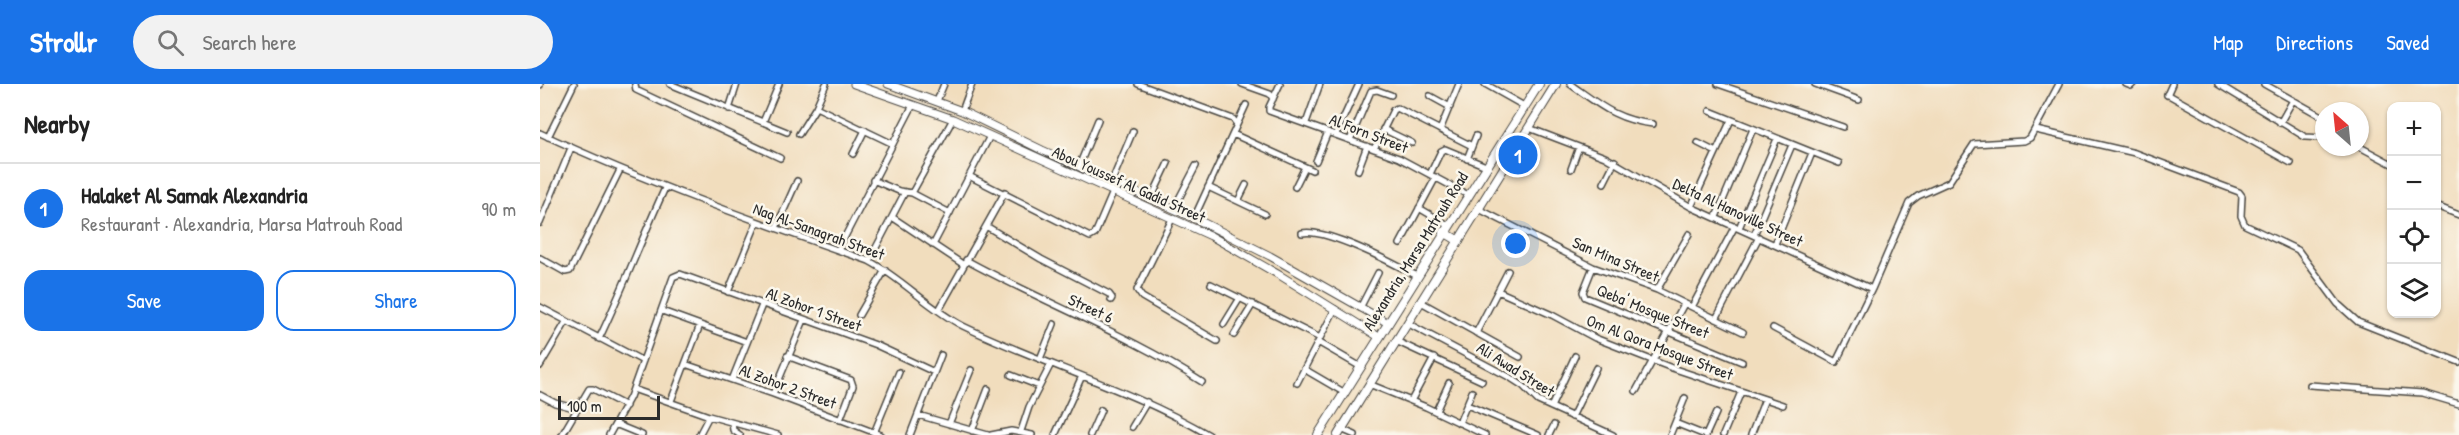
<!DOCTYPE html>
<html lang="en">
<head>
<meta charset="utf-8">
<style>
  :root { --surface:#fff; --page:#f2f2f2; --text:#222; --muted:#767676; --line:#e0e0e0; --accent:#1a73e8 }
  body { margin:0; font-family:"Patrick Hand",sans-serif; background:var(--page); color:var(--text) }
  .controls { position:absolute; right:18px; top:18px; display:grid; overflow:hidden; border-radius:12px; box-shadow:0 2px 4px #0004 }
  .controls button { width:54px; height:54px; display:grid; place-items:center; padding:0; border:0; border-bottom:2px solid var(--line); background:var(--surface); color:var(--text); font:30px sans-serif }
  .compass { position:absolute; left:1775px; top:18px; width:54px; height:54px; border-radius:50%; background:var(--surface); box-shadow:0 2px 4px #0004; rotate:333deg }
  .scale { position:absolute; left:18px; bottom:15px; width:102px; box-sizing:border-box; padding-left:6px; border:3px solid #2b2b2b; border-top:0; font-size:16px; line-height:21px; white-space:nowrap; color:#2b2b2b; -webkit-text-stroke:4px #fbf7ec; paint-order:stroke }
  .you { position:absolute; left:976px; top:160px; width:21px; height:21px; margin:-15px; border:4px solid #fff; border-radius:50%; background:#1a73e8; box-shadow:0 0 0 9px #1a73e833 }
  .badge { display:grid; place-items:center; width:39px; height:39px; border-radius:50%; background:var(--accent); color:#fff; font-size:20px; font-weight:700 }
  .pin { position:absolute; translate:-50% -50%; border:3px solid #fff; box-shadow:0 2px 6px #0006 }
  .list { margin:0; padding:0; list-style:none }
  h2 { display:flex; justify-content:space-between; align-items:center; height:78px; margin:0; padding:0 24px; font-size:26px }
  h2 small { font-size:20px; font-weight:400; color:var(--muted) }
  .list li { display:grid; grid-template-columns:39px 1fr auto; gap:18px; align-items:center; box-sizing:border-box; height:90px; padding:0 24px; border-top:2px solid var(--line) }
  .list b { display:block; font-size:22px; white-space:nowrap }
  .list p { margin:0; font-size:20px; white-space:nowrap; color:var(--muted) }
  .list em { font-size:20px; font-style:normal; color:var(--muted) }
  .actions { display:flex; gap:12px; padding:18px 24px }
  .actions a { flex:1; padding:14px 0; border:2px solid var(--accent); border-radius:18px; text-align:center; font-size:21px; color:var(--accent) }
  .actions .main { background:var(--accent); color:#fff }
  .icon { flex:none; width:33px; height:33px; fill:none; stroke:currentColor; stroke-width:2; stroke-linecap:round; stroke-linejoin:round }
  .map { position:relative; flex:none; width:1919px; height:351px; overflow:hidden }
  header { display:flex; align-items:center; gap:36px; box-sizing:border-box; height:84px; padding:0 30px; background:var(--accent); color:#fff }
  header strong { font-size:28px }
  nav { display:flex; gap:33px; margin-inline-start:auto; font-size:21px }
  .search { width:420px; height:54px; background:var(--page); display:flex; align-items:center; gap:15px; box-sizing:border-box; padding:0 21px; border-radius:33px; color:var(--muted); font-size:22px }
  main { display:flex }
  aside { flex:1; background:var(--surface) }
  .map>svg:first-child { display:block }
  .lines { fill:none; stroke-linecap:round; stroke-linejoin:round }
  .minor-casing { stroke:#494641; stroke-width:8 }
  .tertiary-casing { stroke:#494641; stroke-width:9 }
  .primary-casing { stroke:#494641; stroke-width:10 }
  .minor { stroke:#fff; stroke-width:5 }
  .tertiary { stroke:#fff; stroke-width:7 }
  .primary { stroke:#fff; stroke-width:8 }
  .labels { text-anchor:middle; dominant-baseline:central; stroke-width:5; stroke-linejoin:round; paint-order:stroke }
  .street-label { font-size:16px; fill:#2b2b2b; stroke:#fbf7ec }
</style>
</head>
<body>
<header>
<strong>Strollr</strong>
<div class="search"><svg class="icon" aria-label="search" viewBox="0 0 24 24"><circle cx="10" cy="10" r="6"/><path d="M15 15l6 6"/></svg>Search here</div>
<nav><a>Map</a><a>Directions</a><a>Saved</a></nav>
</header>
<main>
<aside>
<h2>Nearby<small></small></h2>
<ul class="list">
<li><span class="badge">1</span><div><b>Halaket Al Samak Alexandria</b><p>Restaurant · Alexandria, Marsa Matrouh Road</p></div><em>90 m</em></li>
</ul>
<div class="actions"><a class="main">Save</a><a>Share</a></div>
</aside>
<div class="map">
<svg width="1919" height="351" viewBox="0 0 1919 351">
  <rect width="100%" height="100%" fill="#fbf7ec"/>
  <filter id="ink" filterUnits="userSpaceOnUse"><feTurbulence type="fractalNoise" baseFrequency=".0167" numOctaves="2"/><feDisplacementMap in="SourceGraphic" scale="12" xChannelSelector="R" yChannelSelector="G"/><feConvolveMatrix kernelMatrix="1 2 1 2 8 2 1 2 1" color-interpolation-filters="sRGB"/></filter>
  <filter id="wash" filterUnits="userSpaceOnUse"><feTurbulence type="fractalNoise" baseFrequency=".008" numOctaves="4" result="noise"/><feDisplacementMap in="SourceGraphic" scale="24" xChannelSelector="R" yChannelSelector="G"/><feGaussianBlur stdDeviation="1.35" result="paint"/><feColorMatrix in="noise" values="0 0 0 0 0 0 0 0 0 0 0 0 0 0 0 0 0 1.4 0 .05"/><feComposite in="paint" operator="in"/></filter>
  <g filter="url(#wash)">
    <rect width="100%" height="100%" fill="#f1ddbd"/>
  </g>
  <g filter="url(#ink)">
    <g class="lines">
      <!-- minor casing -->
      <g class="minor-casing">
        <path id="minor" d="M 95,0 L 96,6 L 240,74
          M 130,0 L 247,48
          M 598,0 L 693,35 L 696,39
          M 702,0 L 730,10 L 733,15
          M 740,0 L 729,23 L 729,27 L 859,74 L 928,111
          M 945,0 L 984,22
          M 1030,0 C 1060,21 1076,36 1113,40
          M 1178,0 L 1303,43
          M 1275,0 L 1319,16
          M 1586,0 L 1591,2 L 1593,0
          M 1678,0 L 1765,53 L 1784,54
          M 1724,0 L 1781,32
          M 0,1 L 0,0
          M 1627,10 L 1751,79
          M 1627,11 L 1632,0
          M 890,12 L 910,23
          M 397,17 L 404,0
          M 276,23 L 353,60
          M 189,25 L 197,0
          M 422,27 L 432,0
          M 1170,27 L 1299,79
          M 223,38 L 239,0
          M 766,39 L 780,0
          M 1740,39 L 1753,16
          M 989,44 L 1065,73 L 1151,123 L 1332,205
          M 843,45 L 872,59
          M 900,46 L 919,0
          M 1496,46 L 1595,69 L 1699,108 L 1702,112 L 1701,132 L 1705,141 L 1758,166 L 1798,220 L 1818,238 L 1919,278
          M 0,49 C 107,99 217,138 329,177 C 363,195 389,225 423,242 C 504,281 591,305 669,351
          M 259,50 L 276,23 L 286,0
          M 693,50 L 772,86
          M 796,50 L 819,0
          M 8,53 L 34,0
          M 810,56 L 831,7 L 837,6 L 851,11
          M 1158,59 L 1176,68
          M 1820,63 L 1852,80
          M 834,65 L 853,26 L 857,24 L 932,62
          M 313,70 L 325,46
          M 927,75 L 936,52
          M 776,77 L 788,48
          M 539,82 L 558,36
          M 1031,85 L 1039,63
          M 818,86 L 827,62
          M 890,90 L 901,67 L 905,65 L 946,82
          M 429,92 L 550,153 L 555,150 L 573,108
          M 333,96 L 359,107 L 372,109 L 410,129
          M 572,97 L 593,47
          M 1064,99 L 1075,77
          M 668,103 L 725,130
          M 755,103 L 765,83
          M 372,109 L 413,35
          M 611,115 L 628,79
          M 698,117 L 706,101
          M 1896,122 L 1919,131
          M 1151,123 L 1191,36
          M 634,124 L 656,82
          M 879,124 L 908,141
          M 939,125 L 1053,183 L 1117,206 L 1203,248
          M 352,133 L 424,181
          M 1176,133 L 1213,45
          M 654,134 L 706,21
          M 632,135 L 597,206 L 602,213 L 677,257
          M 0,139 L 31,64
          M 446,142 L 501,175 L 569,210 L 572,214 L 571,216
          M 236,144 L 257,97
          M 1199,144 L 1237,55
          M 762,149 C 786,144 853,179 877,192
          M 1214,151 L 1252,61
          M 860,160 L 896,93
          M 1235,160 L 1272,69
          M 393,161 L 450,52
          M 298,166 L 373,21
          M 0,174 L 25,188 L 30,187 L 80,86
          M 426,176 C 504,219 588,250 662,298
          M 329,177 L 365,108
          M 1053,183 L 1043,208 L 1045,213 L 1202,278
          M 671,200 L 780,254
          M 1117,206 L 1149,150
          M 958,207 L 1012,231 L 1055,254 L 1132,284 L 1243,321
          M 188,208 L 217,138
          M 881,218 L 980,273
          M 0,223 L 103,277
          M 1152,223 L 1195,142
          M 820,224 L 838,189
          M 399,226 L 465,108
          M 122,227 L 207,258
          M 319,231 L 345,186
          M 1176,235 L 1219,153
          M 867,239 L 969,293 L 983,302 L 998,317 L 1073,351
          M 684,240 L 700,214
          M 1233,244 L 1296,278 L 1332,205 L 1369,119 L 1378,112 L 1409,98 L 1434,60 L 1484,57 L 1490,54 L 1519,0
          M 936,249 L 968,187
          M 694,251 L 713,220
          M 59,255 C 83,205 102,154 125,104
          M 856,257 L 942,297
          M 778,258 L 821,283
          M 247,272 L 311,296 L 313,302 L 300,336
          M 500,275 L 514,240
          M 145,280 L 233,310 L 341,351
          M 0,282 L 26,238
          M 764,285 L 805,309
          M 471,291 L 499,302
          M 192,296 L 222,221
          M 757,299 L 795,225
          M 829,300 L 886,323 L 945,351
          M 1770,301 L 1882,309 L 1919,320
          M 93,305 L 169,332 L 238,351
          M 1096,307 L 1144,220
          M 233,310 L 264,236
          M 0,311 L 15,319 L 38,325
          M 131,317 L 160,241
          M 871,317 L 894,274
          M 927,321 L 998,351
          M 1011,323 L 1035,272
          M 896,327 L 909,299
          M 378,331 L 448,351
          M 1032,333 L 1056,284
          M 192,339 L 193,346 L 200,351
          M 919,339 L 932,308
          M 1135,339 L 1165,351
          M 75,340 L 102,351
          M 409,340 L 431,286
          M 592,343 L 607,318
          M 801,345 L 815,351
          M 432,347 L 448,305
          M 481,347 L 489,323 L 511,280
          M 334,349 L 359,288
          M 22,351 L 49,305 L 53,305 L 86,322
          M 69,351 L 90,313 L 133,193 L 140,190 L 336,261 L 394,288
          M 159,351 L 169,332
          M 370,351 L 401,271
          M 451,351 L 471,347 L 492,351
          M 515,351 L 542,292
          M 550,351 L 561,326
          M 1009,351 L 1014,341
          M 1130,351 L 1145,314
          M 1166,351 L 1176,329
          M 1183,351 L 1201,308
          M 1211,351 L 1225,315"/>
      </g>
      <!-- tertiary casing -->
      <g class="tertiary-casing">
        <path id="tertiary" d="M 314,0 L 413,35 L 671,152 L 741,192 L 839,253
          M 348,0 L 422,27 L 502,66 L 654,134 L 730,172 L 848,239"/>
      </g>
      <!-- primary casing -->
      <g class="primary-casing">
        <path id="primary" d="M 904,148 L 919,157
          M 778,351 L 999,0
          M 798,351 L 1016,0"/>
      </g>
      <!-- minor -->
      <use href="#minor" class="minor"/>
      <!-- tertiary -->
      <use href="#tertiary" class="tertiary"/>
      <!-- primary -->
      <use href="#primary" class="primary"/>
    </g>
  </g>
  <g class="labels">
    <!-- street labels -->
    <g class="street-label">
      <text transform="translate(829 49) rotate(21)">Al Forn Street</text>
      <text transform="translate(589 100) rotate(24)">Abou Youssef Al Gadid Street</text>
      <text transform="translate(1198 128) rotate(25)">Delta Al Hanoville Street</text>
      <text transform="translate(279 147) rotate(20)">Nag Al-Sanagrah Street</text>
      <text transform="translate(875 167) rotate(-58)">Alexandria, Marsa Matrouh Road</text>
      <text transform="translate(1076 175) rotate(23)">San Mina Street</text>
      <text transform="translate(551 224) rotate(25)">Street 6</text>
      <text transform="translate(274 225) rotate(20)">Al Zohor 1 Street</text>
      <text transform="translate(1113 227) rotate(22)">Qeba' Mosque Street</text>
      <text transform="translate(1120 263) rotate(21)">Om Al Qora Mosque Street</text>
      <text transform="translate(976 285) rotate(32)">Ali Awad Street</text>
      <text transform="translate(248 302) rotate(20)">Al Zohor 2 Street</text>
    </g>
  </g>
</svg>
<div class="controls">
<button>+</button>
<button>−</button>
<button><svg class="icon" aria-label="locate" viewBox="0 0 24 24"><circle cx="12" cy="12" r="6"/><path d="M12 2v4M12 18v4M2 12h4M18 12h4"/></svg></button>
<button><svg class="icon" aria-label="layers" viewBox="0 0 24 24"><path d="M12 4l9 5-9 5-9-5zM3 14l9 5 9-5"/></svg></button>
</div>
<svg class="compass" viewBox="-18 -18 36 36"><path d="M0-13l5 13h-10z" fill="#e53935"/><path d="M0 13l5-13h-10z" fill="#767676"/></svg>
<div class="scale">100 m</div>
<div class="you"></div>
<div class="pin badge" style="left:978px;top:71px">1</div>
</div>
</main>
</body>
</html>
